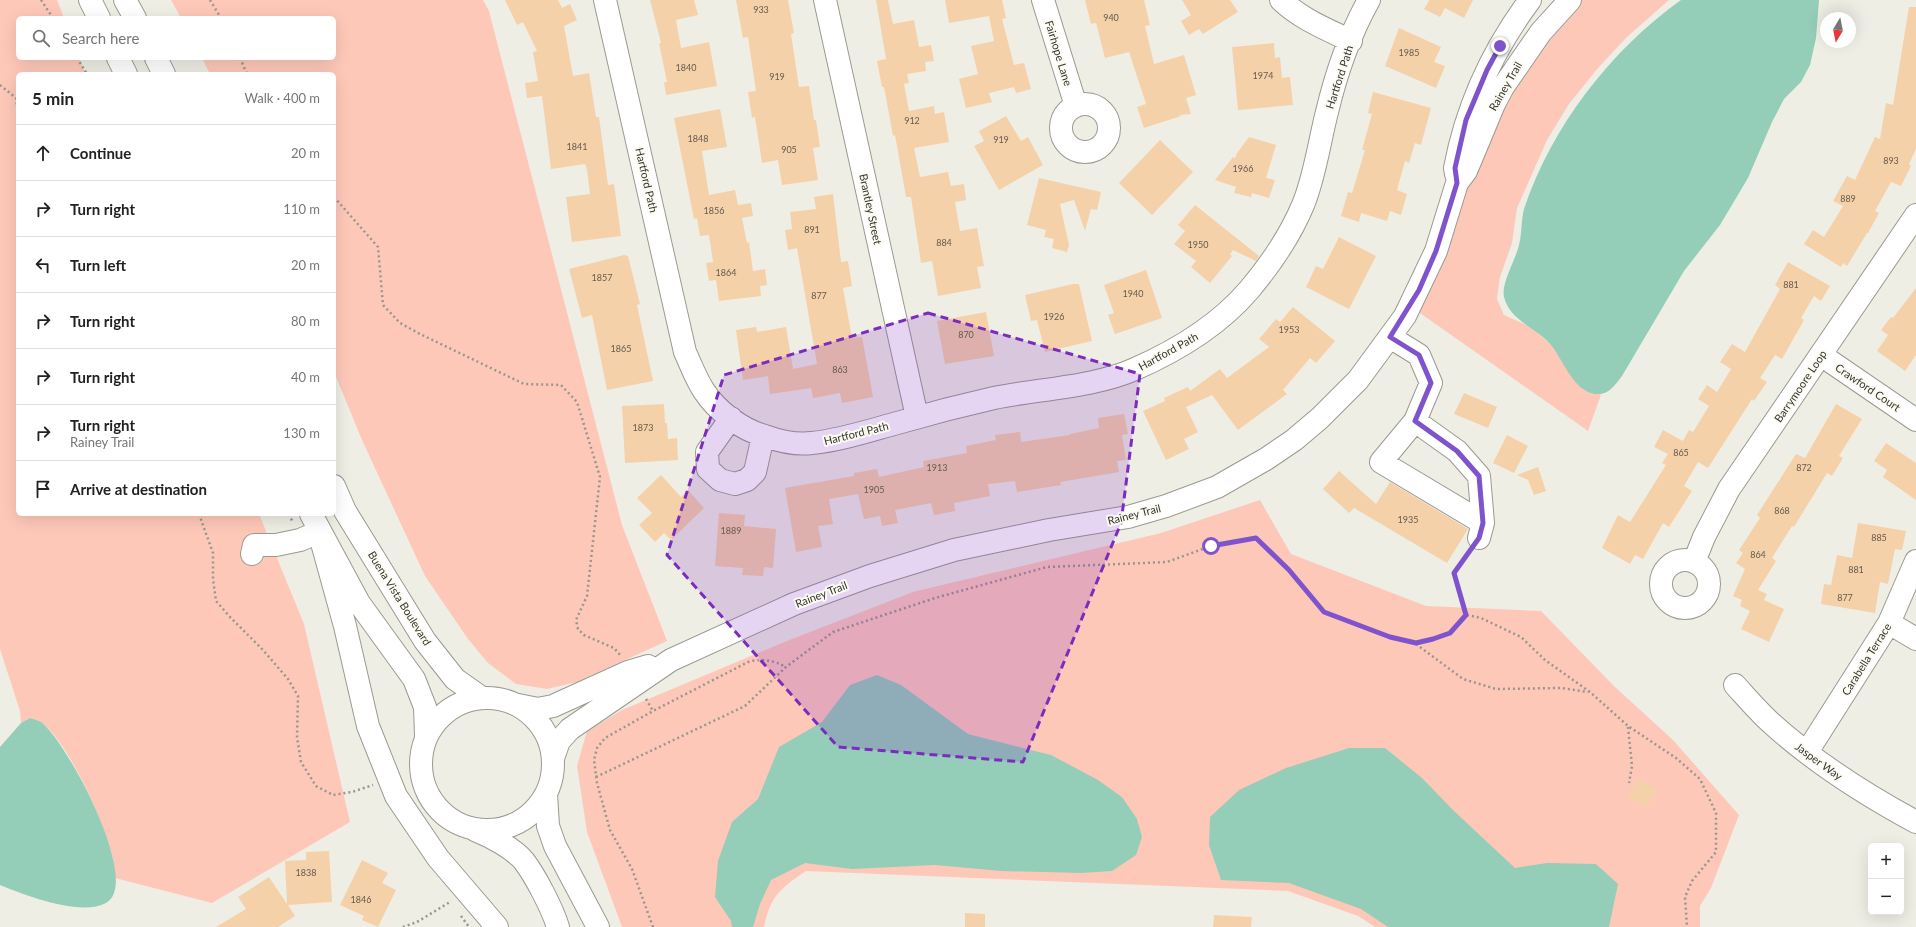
<!DOCTYPE html>
<html lang="en">
<head>
<meta charset="utf-8">
<style>
  :root { --surface:#fff; --page:#f2f2f2; --text:#222; --muted:#767676; --line:#e0e0e0 }
  body { margin:0; font-family:Lato,sans-serif; background:var(--page); color:var(--text) }
  .controls { position:absolute; right:12px; bottom:12px; display:grid; overflow:hidden; border-radius:6px; box-shadow:0 4px 16px #0002 }
  .controls button { width:36px; height:36px; display:grid; place-items:center; padding:0; border:0; border-bottom:1px solid var(--line); background:var(--surface); color:var(--text); font:20px sans-serif }
  .compass { position:absolute; left:1820px; top:12px; width:36px; height:36px; border-radius:50%; background:var(--surface); box-shadow:0 4px 16px #0002; rotate:190deg }
  .stop { position:absolute; width:12px; height:12px; margin:-9px; border:3px solid #7e53cc; border-radius:50%; background:#fff }
  .stop.end { background:#7e53cc; border-color:#fff; box-shadow:0 1px 4px #0008 }
  .list { margin:0; padding:0; list-style:none }
  h2 { display:flex; justify-content:space-between; align-items:center; height:52px; margin:0; padding:0 16px; font-size:17px }
  h2 small { font-size:13px; font-weight:400; color:var(--muted) }
  .list li { display:grid; grid-template-columns:26px 1fr auto; gap:12px; align-items:center; box-sizing:border-box; height:56px; padding:0 16px; border-top:1px solid var(--line) }
  .list b { display:block; font-size:15px; white-space:nowrap }
  .list p { margin:0; font-size:13px; white-space:nowrap; color:var(--muted) }
  .list em { font-size:13px; font-style:normal; color:var(--muted) }
  .icon { flex:none; width:22px; height:22px; fill:none; stroke:currentColor; stroke-width:2; stroke-linecap:round; stroke-linejoin:round }
  .map { position:relative; flex:none; width:1916px; height:927px; overflow:hidden }
  .search { position:absolute; background:var(--surface); box-shadow:0 4px 16px #0002; left:16px; top:16px; width:320px; height:44px; display:flex; align-items:center; gap:10px; box-sizing:border-box; padding:0 14px; border-radius:6px; color:var(--muted); font-size:15px }
  .panel { position:absolute; background:var(--surface); box-shadow:0 4px 16px #0002; left:16px; top:72px; width:320px; height:444px; border-radius:6px }
  .map>svg:first-child { display:block }
  .green { fill:#fec8b9 }
  .water { fill:#94cdb8 }
  .building { fill:#f5d1a9 }
  .lines { fill:none; stroke-linecap:round; stroke-linejoin:round }
  .minor-casing { stroke:#9a9a91; stroke-width:24 }
  .major-casing { stroke:#9a9a91; stroke-width:24 }
  .path { stroke:#979690; stroke-width:2.5; stroke-dasharray:2 3; stroke-linecap:butt }
  .minor { stroke:#fff; stroke-width:22 }
  .major { stroke:#fff; stroke-width:22 }
  .route { stroke:#7e53cc; stroke-width:5 }
  .marked { fill:#7b2cbf; fill-opacity:0.2; stroke:#7b2cbf; stroke-width:3; stroke-dasharray:8 5; stroke-linejoin:round }
  .labels { text-anchor:middle; dominant-baseline:central; stroke-width:4; stroke-linejoin:round; paint-order:stroke }
  .number-label { font-size:9px; fill:#645a4e }
  .street-label { font-size:11px; fill:#343330; stroke:#fcfbf2 }
</style>
</head>
<body>
<div class="map">
<svg width="1916" height="927" viewBox="0 0 1916 927">
  <rect width="100%" height="100%" fill="#efeee5"/>
  <!-- green -->
  <path class="green" d="M 0,0 L 57,0 L 64,18 L 18,18 L 18,58 L 79,58 L 86,74 L 18,74 L 18,514 L 259,514 L 304,624 L 350,822 L 212,903 L 115,878 C 114,869 114,859 111,851 C 101,817 69,743 41,722 C 38,720 33,719 30,718 L 21,723 L 20,711 L 0,649 Z
    M 171,0 L 483,0 L 489,11 L 622,525 L 667,641 L 577,682 L 547,689 L 516,684 L 488,663 L 468,639 L 425,576 L 362,440 L 334,372 L 334,74 L 210,74 L 202,58 L 334,58 L 334,18 L 181,18 Z
    M 1582,0 L 1669,0 L 1627,37 L 1598,68 L 1569,104 L 1547,140 L 1517,208 L 1512,243 L 1500,277 L 1497,299 L 1504,315 L 1531,327 L 1551,345 L 1584,390 L 1601,395 L 1588,431 L 1417,311 L 1466,185 L 1510,92 L 1565,17 Z
    M 1260,500 L 1291,554 L 1426,606 L 1541,611 L 1614,686 L 1673,740 L 1739,815 L 1711,888 L 1700,906 L 1700,927 L 1375,927 L 1358,916 L 1288,891 L 806,871 C 780,889 771,895 764,927 L 622,927 L 587,832 L 577,766 L 587,731 L 622,710 L 782,643 L 913,592 L 1161,533 Z"/>
  <!-- water -->
  <path class="water" d="M 1681,0 L 1819,0 L 1816,38 L 1810,65 L 1801,82 L 1784,99 L 1772,122 L 1748,178 L 1720,225 L 1684,271 L 1622,376 C 1614,386 1607,398 1591,393 C 1572,387 1563,360 1551,345 C 1536,327 1510,321 1504,297 C 1501,283 1516,259 1519,245 C 1522,233 1521,221 1524,209 C 1552,126 1610,51 1681,0 Z
    M 877,675 L 901,685 L 968,734 L 1051,755 L 1098,780 L 1122,797 L 1137,819 L 1142,837 L 1136,855 L 1112,871 L 1081,873 L 1002,871 L 935,865 L 852,869 L 805,863 L 771,880 L 760,904 L 753,927 L 732,927 L 731,921 L 715,897 L 718,861 L 732,822 L 758,799 L 779,747 L 822,722 L 850,685 Z
    M 30,718 C 33,719 38,720 41,722 C 66,740 143,883 106,903 C 80,917 25,895 0,885 L 0,747 L 21,723 Z
    M 1349,748 L 1385,748 L 1422,778 L 1454,811 L 1515,868 L 1547,863 L 1596,864 L 1618,884 L 1609,927 L 1388,927 L 1361,909 L 1289,883 L 1221,880 L 1209,845 L 1210,817 L 1239,790 L 1286,768 Z"/>
  <!-- building -->
  <path class="building" d="M 505,0 L 558,0 L 562,8 L 570,4 L 577,20 L 564,26 L 573,76 L 589,73 L 596,117 L 599,117 L 608,185 L 614,184 L 621,236 L 572,242 L 566,197 L 590,194 L 587,170 L 585,164 L 551,169 L 542,96 L 527,98 L 525,83 L 538,81 L 533,52 L 537,51 L 523,22 L 517,25 Z
    M 650,0 L 694,0 L 698,15 L 676,20 L 681,48 L 709,42 L 717,86 L 666,95 L 664,82 L 667,82 L 659,43 L 661,43 Z
    M 736,0 L 788,0 L 794,33 L 791,34 L 799,87 L 809,86 L 814,120 L 816,120 L 820,147 L 813,148 L 818,180 L 782,185 L 778,160 L 762,163 L 755,117 L 752,118 L 748,92 L 756,91 L 748,37 L 743,38 Z
    M 876,0 L 888,0 L 893,24 L 914,20 L 919,47 L 931,45 L 934,61 L 925,62 L 926,71 L 907,74 L 909,83 L 904,84 L 909,111 L 934,106 L 935,114 L 944,112 L 949,142 L 914,148 L 920,177 L 948,172 L 951,186 L 964,184 L 966,200 L 955,202 L 960,231 L 977,228 L 984,266 L 977,267 L 981,288 L 938,296 L 932,261 L 921,263 L 911,197 L 906,197 L 895,135 L 893,136 L 884,87 L 882,87 L 877,61 L 886,59 Z
    M 945,0 L 1002,0 L 1006,18 L 1002,19 L 1014,65 L 1024,63 L 1031,89 L 1016,93 L 1014,87 L 989,93 L 992,102 L 966,108 L 959,79 L 978,74 L 971,46 L 994,41 L 989,16 L 949,23 Z
    M 1085,0 L 1144,0 L 1150,25 L 1145,26 L 1154,64 L 1184,55 L 1196,95 L 1186,98 L 1191,114 L 1179,115 L 1181,116 L 1144,128 L 1137,107 L 1146,104 L 1129,52 L 1105,58 L 1096,23 L 1091,24 Z
    M 1182,0 L 1230,0 L 1238,12 L 1203,34 L 1199,29 L 1189,35 L 1181,21 L 1191,15 Z
    M 1428,0 L 1473,0 L 1464,18 L 1445,8 L 1440,17 L 1424,9 L 1429,1 Z
    M 1909,7 L 1916,7 L 1916,149 L 1909,164 L 1911,166 L 1901,186 L 1891,182 L 1875,211 L 1879,213 L 1868,233 L 1867,233 L 1847,266 L 1843,263 L 1841,267 L 1804,244 L 1813,230 L 1824,237 L 1843,206 L 1833,201 L 1847,176 L 1855,180 L 1875,137 L 1880,139 L 1886,103 L 1893,105 Z
    M 1399,28 L 1441,47 L 1434,62 L 1445,66 L 1436,88 L 1385,66 Z
    M 1274,43 L 1275,58 L 1280,57 L 1282,78 L 1290,77 L 1293,105 L 1238,110 L 1232,47 Z
    M 1373,92 L 1431,108 L 1421,145 L 1415,143 L 1409,163 L 1405,161 L 1397,190 L 1407,194 L 1401,215 L 1390,211 L 1387,221 L 1361,213 L 1359,222 L 1341,216 L 1348,192 L 1352,193 L 1365,150 L 1362,150 L 1372,114 L 1368,113 Z
    M 720,109 L 727,147 L 702,151 L 709,195 L 735,190 L 738,205 L 751,203 L 753,216 L 742,218 L 747,243 L 749,242 L 753,271 L 765,269 L 767,285 L 760,286 L 761,296 L 719,301 L 716,280 L 709,281 L 706,263 L 713,262 L 709,235 L 700,236 L 697,218 L 694,219 L 674,118 Z
    M 1006,116 L 1021,141 L 1028,137 L 1043,165 L 999,190 L 974,146 L 984,141 L 979,131 Z
    M 1249,137 L 1276,145 L 1266,178 L 1275,180 L 1269,198 L 1252,193 L 1251,197 L 1234,193 L 1236,187 L 1215,180 L 1233,157 L 1235,158 L 1237,153 Z
    M 1160,140 L 1193,172 L 1152,215 L 1119,183 Z
    M 1039,178 L 1101,192 L 1097,210 L 1091,209 L 1085,231 L 1074,200 L 1060,204 L 1069,245 L 1067,252 L 1052,248 L 1054,239 L 1044,237 L 1046,230 L 1027,225 Z
    M 833,194 L 841,262 L 848,261 L 852,286 L 843,288 L 852,338 L 862,337 L 873,397 L 842,403 L 840,393 L 813,398 L 811,388 L 770,394 L 768,376 L 743,380 L 736,330 L 756,327 L 757,332 L 786,327 L 793,369 L 817,364 L 797,248 L 788,250 L 785,230 L 792,229 L 790,212 L 816,209 L 814,197 Z
    M 1195,205 L 1259,256 L 1256,261 L 1233,250 L 1230,254 L 1232,256 L 1210,283 L 1191,267 L 1196,261 L 1174,244 L 1185,231 L 1178,225 Z
    M 1339,237 L 1376,256 L 1349,309 L 1306,287 L 1316,266 L 1323,269 Z
    M 624,255 L 628,256 L 640,304 L 637,305 L 653,381 L 607,390 L 592,315 L 582,318 L 569,269 Z
    M 1788,262 L 1830,286 L 1821,301 L 1814,296 L 1801,318 L 1804,320 L 1782,359 L 1775,355 L 1760,378 L 1767,382 L 1754,401 L 1752,399 L 1708,468 L 1698,462 L 1684,486 L 1692,491 L 1669,527 L 1663,523 L 1643,559 L 1635,555 L 1630,564 L 1602,548 L 1618,515 L 1630,522 L 1666,465 L 1662,463 L 1668,454 L 1654,447 L 1663,430 L 1683,441 L 1689,430 L 1693,432 L 1709,406 L 1698,399 L 1707,385 L 1717,392 L 1731,369 L 1720,362 L 1732,344 L 1745,352 L 1780,289 L 1775,285 Z
    M 1146,270 L 1162,318 L 1115,334 L 1108,315 L 1114,313 L 1104,285 Z
    M 1073,284 L 1079,284 L 1092,341 L 1045,352 L 1037,320 L 1031,321 L 1025,295 Z
    M 1916,288 L 1916,355 L 1905,371 L 1877,351 L 1888,335 L 1881,330 L 1891,317 L 1893,318 Z
    M 1293,307 L 1335,341 L 1316,363 L 1310,358 L 1283,390 L 1287,394 L 1238,430 L 1212,395 L 1186,407 L 1198,432 L 1184,439 L 1189,449 L 1166,460 L 1143,411 L 1165,401 L 1164,398 L 1188,387 L 1190,391 L 1220,369 L 1227,378 L 1269,347 L 1259,339 L 1276,319 L 1280,322 Z
    M 986,312 L 994,356 L 945,364 L 937,321 Z
    M 1464,393 L 1497,407 L 1488,428 L 1454,414 Z
    M 664,404 L 665,423 L 667,423 L 668,439 L 677,438 L 678,460 L 625,463 L 622,406 Z
    M 1836,404 L 1862,419 L 1839,456 L 1843,458 L 1832,476 L 1827,473 L 1794,527 L 1792,526 L 1772,558 L 1776,561 L 1758,590 L 1767,594 L 1764,600 L 1784,609 L 1769,642 L 1741,629 L 1750,611 L 1740,606 L 1742,600 L 1733,596 L 1745,569 L 1736,563 L 1743,553 L 1739,550 L 1760,518 L 1757,515 L 1796,454 L 1805,458 Z
    M 1124,414 L 1128,434 L 1122,435 L 1126,460 L 1117,461 L 1119,472 L 1060,482 L 1061,485 L 1017,492 L 1015,481 L 988,484 L 990,496 L 954,503 L 955,511 L 934,515 L 931,503 L 895,510 L 898,523 L 882,526 L 880,516 L 864,519 L 858,494 L 829,499 L 833,524 L 818,526 L 822,547 L 796,552 L 785,488 L 854,476 L 854,473 L 877,469 L 879,477 L 924,467 L 923,461 L 967,453 L 966,446 L 996,440 L 995,435 L 1020,432 L 1021,442 L 1070,435 L 1070,434 L 1099,428 L 1098,418 Z
    M 1507,435 L 1528,446 L 1514,473 L 1493,463 Z
    M 1886,443 L 1916,463 L 1916,500 L 1883,477 L 1887,470 L 1874,461 Z
    M 1538,467 L 1546,491 L 1534,495 L 1528,480 L 1517,475 Z
    M 1339,471 L 1376,504 L 1390,482 L 1468,529 L 1447,563 L 1354,508 L 1349,513 L 1323,489 Z
    M 661,475 L 681,497 L 688,490 L 704,508 L 671,540 L 664,533 L 655,542 L 639,525 L 652,513 L 637,498 Z
    M 719,513 L 745,515 L 744,526 L 776,529 L 773,568 L 764,567 L 763,576 L 742,575 L 743,568 L 715,566 Z
    M 1858,523 L 1906,531 L 1902,550 L 1895,549 L 1888,584 L 1880,582 L 1875,613 L 1821,604 L 1824,584 L 1831,585 L 1837,555 L 1852,558 Z
    M 1639,779 L 1658,790 L 1647,808 L 1628,797 Z
    M 329,851 L 332,902 L 288,905 L 295,916 L 278,927 L 216,927 L 246,909 L 238,897 L 269,877 L 287,904 L 285,861 L 306,860 L 306,852 Z
    M 362,860 L 388,873 L 382,883 L 396,890 L 378,927 L 362,920 L 364,916 L 340,905 Z
    M 965,913 L 985,914 L 985,927 L 965,927 Z
    M 1214,915 L 1252,917 L 1251,927 L 1213,927 Z"/>
  <g class="lines">
    <!-- minor casing -->
    <g class="minor-casing">
      <path id="minor" d="M 605,0 L 685,352 C 691,365 696,379 704,391 C 717,411 742,430 765,436 C 779,441 797,445 812,443 C 842,440 871,430 901,422 C 932,413 963,405 994,398 C 1038,389 1095,387 1135,369 C 1176,351 1219,325 1249,290 C 1270,265 1290,236 1303,205 C 1315,176 1319,143 1327,112 C 1336,74 1350,34 1369,0
        M 825,0 L 917,417
        M 1043,0 L 1076,106
        M 1281,0 C 1301,19 1326,29 1351,41
        M1061 128a24 24 0 1 1 48 0a24 24 0 1 1-48 0Z
        M 1456,174 L 1455,168 C 1467,105 1492,51 1530,0
        M 1390,337 L 1419,355 L 1431,383 L 1415,421 L 1381,462 L 1483,523 L 1479,538
        M 1821,355 L 1916,420
        M 731,418 L 707,452 L 708,469 L 720,480 L 735,484 L 747,480 L 755,472 L 763,436
        M 1415,421 L 1457,451 L 1479,476 L 1483,523
        M 252,554 L 254,545 L 276,545 L 300,540 L 319,532
        M1661 584a24 24 0 1 1 48 0a24 24 0 1 1-48 0Z
        M 1694,562 L 1704,537 L 1729,489 L 1916,215
        M 1889,623 L 1916,639
        M 1735,685 C 1746,697 1758,711 1770,722 C 1814,762 1864,794 1916,822
        M 518,705 L 538,709 L 553,706 L 628,672 L 648,666
        M 1807,752 L 1889,623 L 1916,561
        M 553,758 L 559,741 L 570,729 L 671,660 L 794,604 L 870,576 L 954,550 L 1049,530 L 1128,517 L 1166,506 L 1217,487 L 1266,459 L 1294,440 L 1320,418 L 1358,380 L 1405,316 L 1436,251 L 1457,183 L 1466,171 L 1494,104 L 1503,87 L 1541,32 L 1570,0"/>
    </g>
    <!-- major casing -->
    <g class="major-casing">
      <path id="major" d="M 90,0 L 99,18
        M 125,0 L 135,18
        M 118,58 L 126,74
        M 156,58 L 164,74
        M 334,486 L 345,511 L 425,641 L 455,679 L 482,698
        M 311,514 L 359,603 L 414,679 L 425,707 L 426,736
        M 319,532 L 345,626 L 368,726 L 396,796 L 438,858 L 497,927
        M421 764a66 66 0 1 1 132 0a66 66 0 1 1-132 0Z
        M 546,794 L 548,826 L 555,846 L 598,927
        M 475,830 C 490,836 513,848 524,861 C 536,877 552,908 558,927"/>
    </g>
    <!-- path -->
    <path class="path" d="M 41,0 L 53,18
      M 210,0 L 221,18
      M 77,58 L 87,74
      M 240,58 L 247,74
      M 0,85 L 16,98 L 18,114
      M 334,197 L 378,247 L 383,305 L 400,323 L 420,334 L 524,384 L 561,385 L 577,402 L 600,477 L 587,596 L 576,620 L 578,629 L 584,635 L 614,648 L 621,656
      M 199,514 L 213,553 L 213,579 L 216,601 L 230,617 L 263,650 L 288,679 L 298,696 L 297,737 L 301,762 L 316,786 L 333,795 L 352,792 L 373,785
      M 289,514 L 293,523
      M 1467,615 L 1481,618 L 1521,637 L 1545,660 L 1590,692 L 1628,726 L 1676,758 L 1700,779 L 1716,813 L 1716,852 L 1692,881 L 1685,897 L 1687,927
      M 1416,644 L 1463,679 L 1496,689 L 1561,688 L 1588,692
      M 646,699 L 653,711
      M 1628,727 L 1632,766 L 1629,783
      M 596,777 L 745,706 L 786,667 L 833,632 L 935,598 L 1047,567 L 1167,562 L 1211,546 L 1256,538 L 1289,569 L 1324,612 L 1390,637 L 1416,643 L 1433,639 L 1450,633 L 1467,615 L 1454,573 L 1468,552
      M 461,916 L 469,927
      M 403,927 L 417,922 L 450,902
      M 653,927 L 632,869 L 610,830 L 597,783 L 594,760 L 597,748 L 605,738 L 653,711 L 750,661 C 764,659 773,660 786,667"/>
    <!-- minor -->
    <use href="#minor" class="minor"/>
    <!-- major -->
    <use href="#major" class="major"/>
  </g>
  <g class="lines">
    <!-- route -->
    <path class="route" d="M 1211,546 L 1256,538 L 1289,570 L 1324,612 L 1390,637 L 1416,643 L 1433,639 L 1450,633 L 1466,615 L 1454,573 L 1479,538 L 1483,523 L 1479,476 L 1457,451 L 1415,421 L 1431,383 L 1419,355 L 1390,337 L 1419,290 L 1436,251 L 1457,183 L 1455,168 L 1466,120 L 1487,70 L 1500,46"/>
  </g>
  <!-- marked area -->
  <path class="marked" d="M 928,313 L 1140,374 L 1121,523 L 1023,762 L 838,747 L 667,555 L 724,375 Z"/>
  <g class="labels">
    <!-- number labels -->
    <g class="number-label">
      <text x="761" y="9">933</text>
      <text x="1111" y="17">940</text>
      <text x="1409" y="52">1985</text>
      <text x="686" y="67">1840</text>
      <text x="1263" y="75">1974</text>
      <text x="777" y="76">919</text>
      <text x="912" y="120">912</text>
      <text x="698" y="138">1848</text>
      <text x="1001" y="139">919</text>
      <text x="577" y="146">1841</text>
      <text x="789" y="149">905</text>
      <text x="1891" y="160">893</text>
      <text x="1243" y="168">1966</text>
      <text x="1848" y="198">889</text>
      <text x="714" y="210">1856</text>
      <text x="812" y="229">891</text>
      <text x="944" y="242">884</text>
      <text x="1198" y="244">1950</text>
      <text x="726" y="272">1864</text>
      <text x="602" y="277">1857</text>
      <text x="1791" y="284">881</text>
      <text x="1133" y="293">1940</text>
      <text x="819" y="295">877</text>
      <text x="1054" y="316">1926</text>
      <text x="1289" y="329">1953</text>
      <text x="966" y="334">870</text>
      <text x="621" y="348">1865</text>
      <text x="840" y="369">863</text>
      <text x="643" y="427">1873</text>
      <text x="1681" y="452">865</text>
      <text x="937" y="467">1913</text>
      <text x="1804" y="467">872</text>
      <text x="874" y="489">1905</text>
      <text x="1782" y="510">868</text>
      <text x="1408" y="519">1935</text>
      <text x="731" y="530">1889</text>
      <text x="1879" y="537">885</text>
      <text x="1758" y="554">864</text>
      <text x="1856" y="569">881</text>
      <text x="1845" y="597">877</text>
      <text x="306" y="872">1838</text>
      <text x="361" y="899">1846</text>
    </g>
    <!-- street labels -->
    <g class="street-label">
      <text transform="translate(1059 53) rotate(73)">Fairhope Lane</text>
      <text transform="translate(1339 77) rotate(-72)">Hartford Path</text>
      <text transform="translate(1505 86) rotate(-60)">Rainey Trail</text>
      <text transform="translate(647 180) rotate(77)">Hartford Path</text>
      <text transform="translate(871 209) rotate(78)">Brantley Street</text>
      <text transform="translate(1168 351) rotate(-29)">Hartford Path</text>
      <text transform="translate(1800 386) rotate(-56)">Barrymoore Loop</text>
      <text transform="translate(1868 387) rotate(34)">Crawford Court</text>
      <text transform="translate(856 433) rotate(-14)">Hartford Path</text>
      <text transform="translate(1134 514) rotate(-14)">Rainey Trail</text>
      <text transform="translate(821 594) rotate(-21)">Rainey Trail</text>
      <text transform="translate(400 598) rotate(58)">Buena Vista Boulevard</text>
      <text transform="translate(1866 659) rotate(-58)">Carabella Terrace</text>
      <text transform="translate(1819 761) rotate(36)">Jasper Way</text>
    </g>
  </g>
</svg>
<div class="controls">
<button>+</button>
<button>−</button>
</div>
<svg class="compass" viewBox="-18 -18 36 36"><path d="M0-13l5 13h-10z" fill="#e53935"/><path d="M0 13l5-13h-10z" fill="#767676"/></svg>
<div class="stop" style="left:1211px;top:546px"></div>
<div class="stop end" style="left:1500px;top:46px"></div>
<div class="search"><svg class="icon" aria-label="search" viewBox="0 0 24 24"><circle cx="10" cy="10" r="6"/><path d="M15 15l6 6"/></svg>Search here</div>
<section class="panel">
<h2>5 min<small>Walk · 400 m</small></h2>
<ul class="list">
<li><svg class="icon" aria-label="ahead" viewBox="0 0 24 24"><path d="M12 20V5M6 11l6-6 6 6"/></svg><div><b>Continue</b></div><em>20 m</em></li>
<li><svg class="icon" aria-label="right" viewBox="0 0 24 24"><path d="M7 20v-9h11M14 6l5 5-5 5"/></svg><div><b>Turn right</b></div><em>110 m</em></li>
<li><svg class="icon" aria-label="left" viewBox="0 0 24 24"><path d="M17 20v-9H6M10 6l-5 5 5 5"/></svg><div><b>Turn left</b></div><em>20 m</em></li>
<li><svg class="icon" aria-label="right" viewBox="0 0 24 24"><path d="M7 20v-9h11M14 6l5 5-5 5"/></svg><div><b>Turn right</b></div><em>80 m</em></li>
<li><svg class="icon" aria-label="right" viewBox="0 0 24 24"><path d="M7 20v-9h11M14 6l5 5-5 5"/></svg><div><b>Turn right</b></div><em>40 m</em></li>
<li><svg class="icon" aria-label="right" viewBox="0 0 24 24"><path d="M7 20v-9h11M14 6l5 5-5 5"/></svg><div><b>Turn right</b><p>Rainey Trail</p></div><em>130 m</em></li>
<li><svg class="icon" aria-label="arrive" viewBox="0 0 24 24"><path d="M6 21V4h12l-3 4 3 4H6"/></svg><div><b>Arrive at destination</b></div></li>
</ul>
</section>
</div>
</body>
</html>
